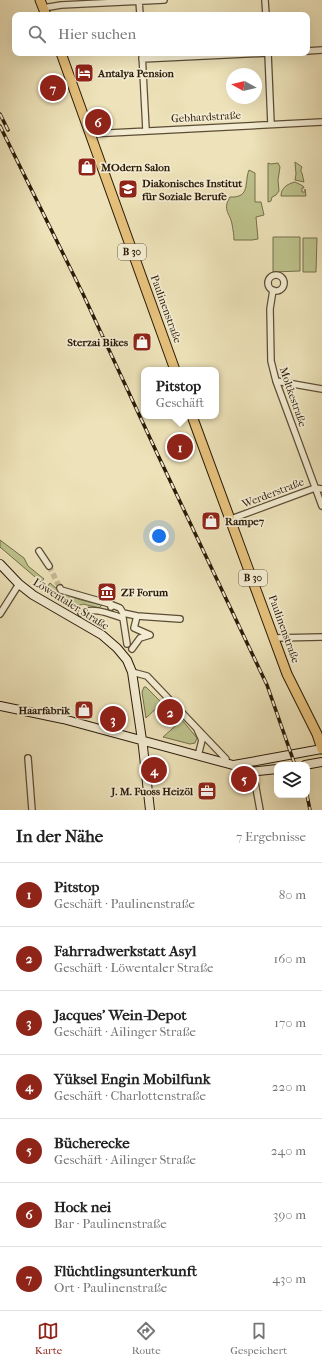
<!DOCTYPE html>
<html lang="de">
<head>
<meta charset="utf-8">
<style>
  :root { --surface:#fff; --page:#f2f2f2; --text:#222; --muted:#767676; --line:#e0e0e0; --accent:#8f2418 }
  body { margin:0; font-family:"IM FELL French Canon",serif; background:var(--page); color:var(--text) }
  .controls { position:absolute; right:12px; bottom:12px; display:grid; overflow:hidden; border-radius:8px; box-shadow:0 4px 16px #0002 }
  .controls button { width:36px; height:36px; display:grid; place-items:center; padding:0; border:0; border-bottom:1px solid var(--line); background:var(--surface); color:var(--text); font:20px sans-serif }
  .compass { position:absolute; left:226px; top:68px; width:36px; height:36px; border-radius:50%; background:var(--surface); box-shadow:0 4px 16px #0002; rotate:278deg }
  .you { position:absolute; left:159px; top:536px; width:14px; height:14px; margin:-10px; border:3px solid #fff; border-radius:50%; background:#1a73e8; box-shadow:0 0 0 6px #1a73e833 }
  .badge { display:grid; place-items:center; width:26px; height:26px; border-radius:50%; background:var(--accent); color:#fff; font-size:13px; font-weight:700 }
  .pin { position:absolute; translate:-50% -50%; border:2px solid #fff; box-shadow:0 1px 4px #0006 }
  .popup { position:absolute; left:141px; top:367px; width:78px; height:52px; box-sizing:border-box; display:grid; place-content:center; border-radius:8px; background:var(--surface); filter:drop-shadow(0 1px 3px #0005); font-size:13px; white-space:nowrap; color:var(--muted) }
  .popup b { font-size:15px; color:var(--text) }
  .popup::after { content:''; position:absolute; left:50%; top:100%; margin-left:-8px; border:8px solid transparent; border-top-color:var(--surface) }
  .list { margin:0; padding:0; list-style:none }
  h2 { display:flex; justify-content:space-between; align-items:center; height:52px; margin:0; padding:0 16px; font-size:17px }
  h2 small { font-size:13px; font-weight:400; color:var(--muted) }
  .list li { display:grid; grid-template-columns:26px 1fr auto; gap:12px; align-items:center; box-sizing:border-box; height:64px; padding:0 16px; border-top:1px solid var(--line) }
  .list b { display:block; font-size:15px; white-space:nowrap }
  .list p { margin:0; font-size:13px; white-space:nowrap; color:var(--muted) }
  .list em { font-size:13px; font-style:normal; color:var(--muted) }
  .icon { flex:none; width:22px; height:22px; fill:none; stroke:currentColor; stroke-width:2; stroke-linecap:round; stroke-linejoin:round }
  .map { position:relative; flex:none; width:322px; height:810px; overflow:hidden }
  .search { position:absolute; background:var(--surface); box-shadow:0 4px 16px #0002; left:12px; right:12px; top:12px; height:44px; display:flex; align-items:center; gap:10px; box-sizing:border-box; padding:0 14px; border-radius:8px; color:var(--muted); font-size:15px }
  .sheet { height:500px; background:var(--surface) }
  nav { display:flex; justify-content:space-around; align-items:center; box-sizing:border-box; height:56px; border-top:1px solid var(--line); background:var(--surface); font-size:11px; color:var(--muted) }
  nav a { display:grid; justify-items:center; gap:2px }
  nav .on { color:var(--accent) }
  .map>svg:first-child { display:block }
  .green { fill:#bdc28c; stroke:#746e4a }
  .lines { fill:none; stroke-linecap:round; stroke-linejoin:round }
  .street-tunnel { stroke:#c6ba96; stroke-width:5.5; stroke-dasharray:5.5 3; stroke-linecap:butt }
  .street-casing { stroke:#5b4d35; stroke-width:8 }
  .secondary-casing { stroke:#2a1b09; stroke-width:10 }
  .primary-casing { stroke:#2a1b09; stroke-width:11 }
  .street { stroke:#f3ecd2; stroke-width:5.5 }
  .secondary { stroke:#f3ecd2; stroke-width:8 }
  .primary { stroke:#e6c17c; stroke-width:9 }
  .rail-casing { stroke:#2a1b09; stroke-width:3.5 }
  .rail { stroke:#f3ecd2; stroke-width:2; stroke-dasharray:6; stroke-linecap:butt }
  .labels { text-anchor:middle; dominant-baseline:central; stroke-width:3.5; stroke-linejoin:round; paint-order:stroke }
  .shield { fill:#f3ecd2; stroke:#665a45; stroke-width:1 }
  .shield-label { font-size:10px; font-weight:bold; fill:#2a1b09 }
  .poi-label { font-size:11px; font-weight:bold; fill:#2a1b09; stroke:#f3ecd2; text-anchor:start }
  .street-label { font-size:11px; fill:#2a1b09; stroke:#f3ecd2 }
</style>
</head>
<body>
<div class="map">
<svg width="322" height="810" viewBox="0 0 322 810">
  <rect width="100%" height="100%" fill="#ede2b9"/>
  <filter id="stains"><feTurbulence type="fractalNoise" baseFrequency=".005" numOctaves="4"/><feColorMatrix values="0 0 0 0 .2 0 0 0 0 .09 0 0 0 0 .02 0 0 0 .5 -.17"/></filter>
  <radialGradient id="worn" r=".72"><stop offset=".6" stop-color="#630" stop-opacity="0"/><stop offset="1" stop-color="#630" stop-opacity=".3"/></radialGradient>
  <!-- green -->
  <path class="green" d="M 295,162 L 302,167 L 301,169 L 301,172 L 302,173 L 304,182 L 295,180 L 296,174 Z
    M 268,163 L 271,164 L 278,163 L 280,167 L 278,180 L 279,191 L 276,195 L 272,197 L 271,201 L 268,202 Z
    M 249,170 L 255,173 L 255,202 L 261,202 L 264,215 L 256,217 L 258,239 L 252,240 L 234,240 C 234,235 233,230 232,224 C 230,213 222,210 230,197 C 251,198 244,182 249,170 Z
    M 295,182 L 303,186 L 304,188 L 302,188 L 302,192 L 305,192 L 305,189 L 306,196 L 281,196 C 281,188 287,184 295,182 Z
    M 273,237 L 300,237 L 300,271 L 273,272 Z
    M 303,238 L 317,238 L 316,272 L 303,272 Z
    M 0,540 L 24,558 L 28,566 L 44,579 L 41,582 L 0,547 Z
    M 50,583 C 66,598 81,600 102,605 L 99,608 L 83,604 L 78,606 L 56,594 L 47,587 Z
    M 144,687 L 146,687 L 162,703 L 146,718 L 142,692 Z
    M 182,720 L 197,738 L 195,743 L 190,744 L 163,737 Z"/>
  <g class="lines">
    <!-- street-tunnel -->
    <path class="street-tunnel" d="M 49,566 L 60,588"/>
    <!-- street casing -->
    <g class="street-casing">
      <path id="street" d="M 139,0 L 140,15
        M 265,0 L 266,15
        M 43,8 L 61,5 L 164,0
        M 307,51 L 322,50
        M 142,53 L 146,130
        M 268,53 L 271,124
        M 142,59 L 268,53
        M 90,134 L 322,122
        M268 283a8 8 0 1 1 16 0a8 8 0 1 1-16 0Z
        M 273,290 L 270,309 L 271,361 L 276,381 L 322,506
        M 276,381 L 322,389
        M 231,519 L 315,488 L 322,489
        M 39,551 L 49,566
        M 60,588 L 61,590 L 110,604 L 120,608 L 123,613 L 137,616 L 180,619
        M 108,594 L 111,607
        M 81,613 C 93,606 112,615 123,618 L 127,644
        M 0,614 L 19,584
        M 275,638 L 322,637
        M 132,649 L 140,638 L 150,635 L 134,628 L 137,616
        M 132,672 L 147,676 L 226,759 L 226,763
        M 197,729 L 202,740 L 198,756
        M 28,758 L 32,810
        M 249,772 L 254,777 L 260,810"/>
    </g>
    <!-- secondary casing -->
    <g class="secondary-casing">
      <path id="secondary" d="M 0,564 L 19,584 L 33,595 L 102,635 L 117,648 L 127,660 L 132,672 L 143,747 L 150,810
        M 0,706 L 63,719 L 233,765 L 249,772 L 277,769
        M 234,765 L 322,749
        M 305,765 L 322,762"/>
    </g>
    <!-- primary casing -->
    <g class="primary-casing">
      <path id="primary" d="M 40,0 L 46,15
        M 61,53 L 175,370
        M 192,416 L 287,674 L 317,734 L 322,749"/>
    </g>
    <!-- street -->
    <use href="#street" class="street"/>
    <!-- secondary -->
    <use href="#secondary" class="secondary"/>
    <!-- primary -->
    <use href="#primary" class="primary"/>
    <!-- rail casing -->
    <g class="rail-casing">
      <path id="rail" d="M 0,114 L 8,130
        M 0,126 L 83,294 L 156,451 L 267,685 L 295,765
        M 307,795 L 310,810"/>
    </g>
    <!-- rail -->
    <use href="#rail" class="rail"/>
  </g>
  <!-- icons -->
  <defs>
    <g id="hotel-square" transform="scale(1)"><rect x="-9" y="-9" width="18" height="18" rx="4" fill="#8f2418" stroke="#f3ecd2"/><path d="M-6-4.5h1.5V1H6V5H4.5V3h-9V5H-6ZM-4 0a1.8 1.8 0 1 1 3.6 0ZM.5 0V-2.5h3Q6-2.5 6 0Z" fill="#fff"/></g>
    <g id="shop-square" transform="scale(1)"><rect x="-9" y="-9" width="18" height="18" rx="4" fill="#8f2418" stroke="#f3ecd2"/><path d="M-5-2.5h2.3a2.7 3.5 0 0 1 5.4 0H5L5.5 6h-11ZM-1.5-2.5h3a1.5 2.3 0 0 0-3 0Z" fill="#fff"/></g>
    <g id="school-square" transform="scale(1)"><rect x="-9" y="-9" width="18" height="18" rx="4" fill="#8f2418" stroke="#f3ecd2"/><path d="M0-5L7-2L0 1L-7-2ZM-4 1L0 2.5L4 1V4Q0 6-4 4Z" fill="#fff"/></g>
    <g id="museum-square" transform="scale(1)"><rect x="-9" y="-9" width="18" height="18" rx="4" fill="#8f2418" stroke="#f3ecd2"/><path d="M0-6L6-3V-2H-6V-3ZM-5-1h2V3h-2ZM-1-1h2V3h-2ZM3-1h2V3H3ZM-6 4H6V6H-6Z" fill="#fff"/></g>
    <g id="office-square" transform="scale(1)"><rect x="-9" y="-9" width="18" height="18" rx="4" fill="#8f2418" stroke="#f3ecd2"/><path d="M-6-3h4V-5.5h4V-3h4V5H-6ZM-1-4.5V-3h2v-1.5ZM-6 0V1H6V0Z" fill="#fff"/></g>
  </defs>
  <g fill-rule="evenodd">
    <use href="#hotel-square" x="84" y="73"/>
    <use href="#shop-square" x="87" y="167"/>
    <use href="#school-square" x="128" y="189"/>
    <use href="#shop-square" x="142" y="342"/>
    <use href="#shop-square" x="211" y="521"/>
    <use href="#museum-square" x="107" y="592"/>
    <use href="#shop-square" x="84" y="710"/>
    <use href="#office-square" x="207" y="791"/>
  </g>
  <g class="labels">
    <!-- shield labels -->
    <g class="shield">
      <rect x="118" y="244" width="28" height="16" rx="3"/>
      <rect x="239" y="570" width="28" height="16" rx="3"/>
    </g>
    <g class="shield-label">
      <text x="132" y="252">B 30</text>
      <text x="253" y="578">B 30</text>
    </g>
    <!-- poi labels -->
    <g class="poi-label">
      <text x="98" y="73">Antalya Pension</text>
      <text x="101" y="167">MOdern Salon</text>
      <text x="142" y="183">Diakonisches Institut<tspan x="142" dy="13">für Soziale Berufe</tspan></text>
      <text x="128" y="342" text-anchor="end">Sterzai Bikes</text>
      <text x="225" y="521">Rampe7</text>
      <text x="121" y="592">ZF Forum</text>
      <text x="70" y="710" text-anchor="end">Haarfabrik</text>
      <text x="193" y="791" text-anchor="end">J. M. Fuoss Heizöl</text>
    </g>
    <!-- street labels -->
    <g class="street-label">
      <text transform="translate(206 117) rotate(-3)">Gebhardstraße</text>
      <text transform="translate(166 309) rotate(70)">Paulinenstraße</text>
      <text transform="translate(293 397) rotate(71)">Moltkestraße</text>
      <text transform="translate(273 493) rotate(-21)">Werderstraße</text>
      <text transform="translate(71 604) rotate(32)">Löwentaler Straße</text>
      <text transform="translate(284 629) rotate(70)">Paulinenstraße</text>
    </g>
  </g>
  <rect width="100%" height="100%" filter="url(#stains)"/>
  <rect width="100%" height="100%" fill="url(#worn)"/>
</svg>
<div class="controls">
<button><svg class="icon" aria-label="layers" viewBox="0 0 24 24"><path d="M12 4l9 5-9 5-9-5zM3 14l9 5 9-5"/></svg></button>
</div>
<svg class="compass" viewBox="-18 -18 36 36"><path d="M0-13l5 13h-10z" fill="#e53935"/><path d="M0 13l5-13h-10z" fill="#767676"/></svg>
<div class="you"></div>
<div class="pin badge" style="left:180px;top:447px">1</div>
<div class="popup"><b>Pitstop</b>Geschäft</div>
<div class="pin badge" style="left:170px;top:712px">2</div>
<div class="pin badge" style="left:113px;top:719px">3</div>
<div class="pin badge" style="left:154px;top:770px">4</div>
<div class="pin badge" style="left:244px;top:779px">5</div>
<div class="pin badge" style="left:98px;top:122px">6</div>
<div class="pin badge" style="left:53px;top:88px">7</div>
<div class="search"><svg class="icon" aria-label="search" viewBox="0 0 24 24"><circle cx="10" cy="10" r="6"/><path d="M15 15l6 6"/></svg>Hier suchen</div>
</div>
<section class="sheet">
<h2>In der Nähe<small>7 Ergebnisse</small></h2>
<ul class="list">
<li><span class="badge">1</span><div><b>Pitstop</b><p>Geschäft · Paulinenstraße</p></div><em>80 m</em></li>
<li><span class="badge">2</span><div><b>Fahrradwerkstatt Asyl</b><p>Geschäft · Löwentaler Straße</p></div><em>160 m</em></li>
<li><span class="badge">3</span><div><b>Jacques’ Wein-Depot</b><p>Geschäft · Ailinger Straße</p></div><em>170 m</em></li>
<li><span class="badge">4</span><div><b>Yüksel Engin Mobilfunk</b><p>Geschäft · Charlottenstraße</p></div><em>220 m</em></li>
<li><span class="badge">5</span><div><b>Bücherecke</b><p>Geschäft · Ailinger Straße</p></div><em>240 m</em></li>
<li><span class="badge">6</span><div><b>Hock nei</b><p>Bar · Paulinenstraße</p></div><em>390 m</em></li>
<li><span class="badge">7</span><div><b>Flüchtlingsunterkunft</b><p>Ort · Paulinenstraße</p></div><em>430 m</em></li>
</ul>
</section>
<nav>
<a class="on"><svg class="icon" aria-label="map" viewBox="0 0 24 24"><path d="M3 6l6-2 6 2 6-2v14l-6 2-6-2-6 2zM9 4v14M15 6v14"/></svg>Karte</a>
<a><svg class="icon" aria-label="directions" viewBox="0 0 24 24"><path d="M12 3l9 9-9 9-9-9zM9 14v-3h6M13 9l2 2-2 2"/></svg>Route</a>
<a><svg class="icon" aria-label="saved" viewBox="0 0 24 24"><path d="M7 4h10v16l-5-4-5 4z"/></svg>Gespeichert</a>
</nav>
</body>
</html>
